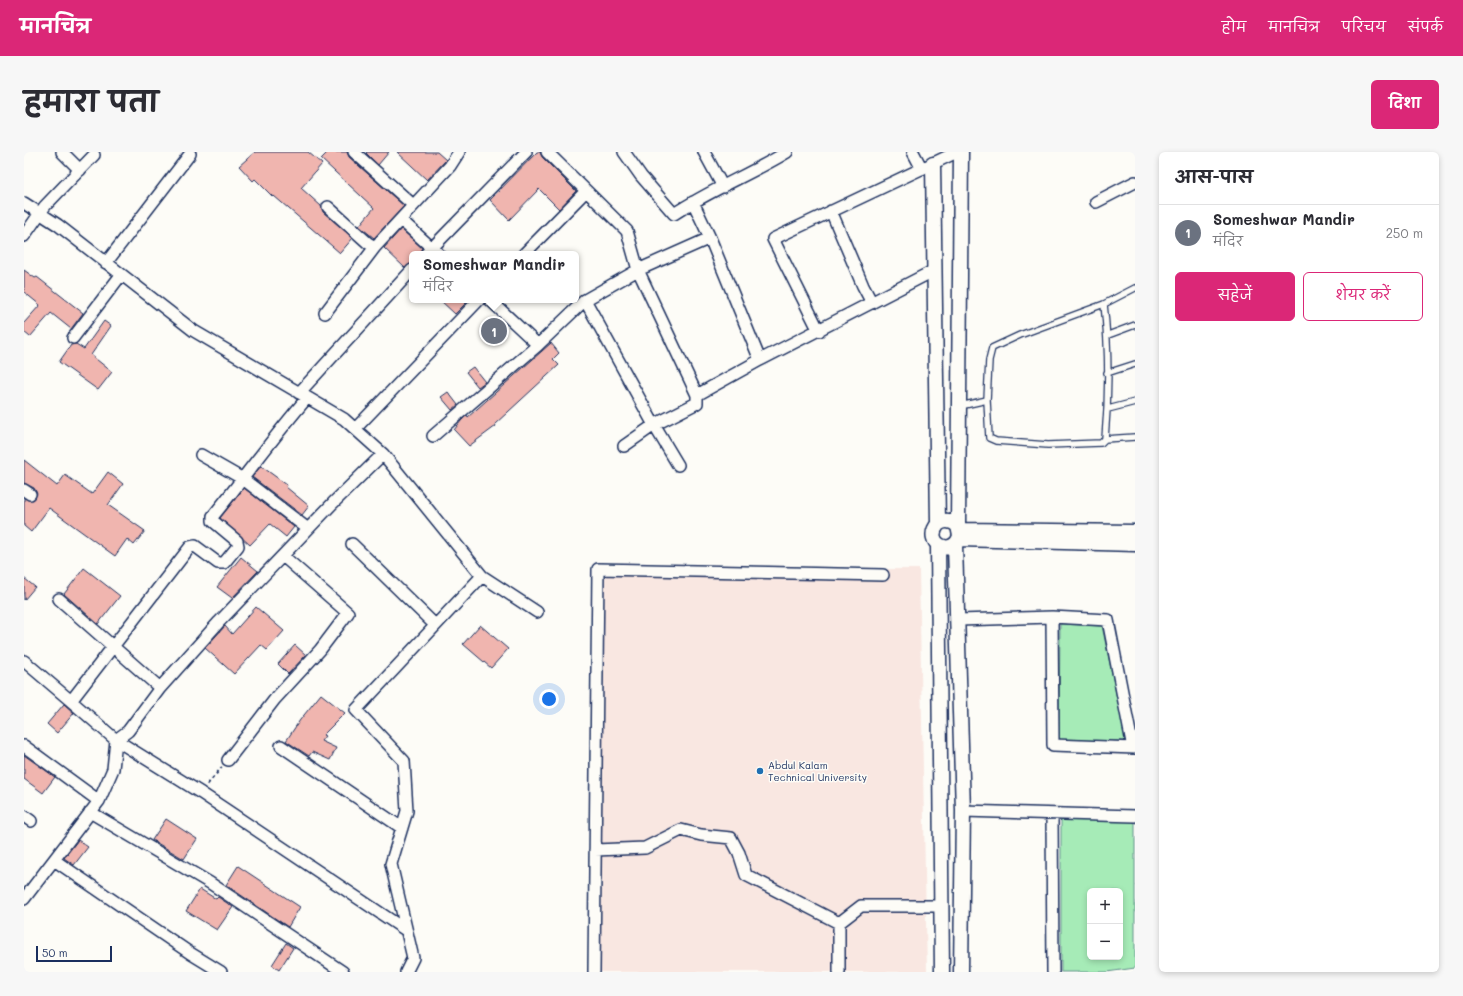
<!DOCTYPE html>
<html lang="hi">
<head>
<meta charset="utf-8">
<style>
  :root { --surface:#fff; --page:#f7f7f7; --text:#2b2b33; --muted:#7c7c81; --line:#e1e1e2; --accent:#db2777 }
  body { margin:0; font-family:Mali,"Playpen Sans Deva",sans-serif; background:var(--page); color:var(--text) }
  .controls { position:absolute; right:12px; bottom:12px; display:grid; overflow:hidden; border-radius:6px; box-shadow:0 2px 6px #0003 }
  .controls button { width:36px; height:36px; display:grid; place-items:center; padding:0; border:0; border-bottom:1px solid var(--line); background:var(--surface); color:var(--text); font:20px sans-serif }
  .scale { position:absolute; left:12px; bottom:10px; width:76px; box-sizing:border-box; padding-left:4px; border:2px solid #1b2f5e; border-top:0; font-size:11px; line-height:14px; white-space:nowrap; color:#1b2f5e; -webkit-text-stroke:3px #fdfcf7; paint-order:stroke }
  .you { position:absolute; left:525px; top:547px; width:14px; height:14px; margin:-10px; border:3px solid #fff; border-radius:50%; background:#1a73e8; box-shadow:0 0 0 6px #1a73e833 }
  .badge { display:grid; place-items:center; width:26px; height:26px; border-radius:50%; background:var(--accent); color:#fff; font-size:13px; font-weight:700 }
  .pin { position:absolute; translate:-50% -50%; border:2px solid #fff; box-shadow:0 1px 4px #0006 }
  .popup { position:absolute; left:385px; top:99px; width:170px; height:52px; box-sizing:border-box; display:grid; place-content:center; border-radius:6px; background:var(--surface); filter:drop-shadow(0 1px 3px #0005); font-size:13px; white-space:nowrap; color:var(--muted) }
  .popup b { font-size:15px; color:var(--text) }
  .popup::after { content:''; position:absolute; left:50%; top:100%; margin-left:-8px; border:8px solid transparent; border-top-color:var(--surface) }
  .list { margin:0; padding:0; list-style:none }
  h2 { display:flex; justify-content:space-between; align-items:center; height:52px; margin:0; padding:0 16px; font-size:17px }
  h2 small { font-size:13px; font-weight:400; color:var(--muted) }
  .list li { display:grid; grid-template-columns:26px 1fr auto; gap:12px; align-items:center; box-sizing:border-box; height:56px; padding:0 16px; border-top:1px solid var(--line) }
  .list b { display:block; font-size:15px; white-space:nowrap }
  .list p { margin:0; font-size:13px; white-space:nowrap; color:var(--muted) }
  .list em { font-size:13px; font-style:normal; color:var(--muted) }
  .actions { display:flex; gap:8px; padding:12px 16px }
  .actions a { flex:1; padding:9px 0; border:1px solid var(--accent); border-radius:6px; text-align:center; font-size:14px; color:var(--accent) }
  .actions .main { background:var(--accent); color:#fff }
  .map { position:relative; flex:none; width:1111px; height:820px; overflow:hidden; border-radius:6px }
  header { display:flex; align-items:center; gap:24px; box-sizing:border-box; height:56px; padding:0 20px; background:var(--accent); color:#fff }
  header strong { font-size:19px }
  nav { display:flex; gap:22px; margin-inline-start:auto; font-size:14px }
  .intro { display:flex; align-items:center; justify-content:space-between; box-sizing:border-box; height:96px; padding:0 24px }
  h1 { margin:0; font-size:28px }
  .button { padding:10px 18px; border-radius:6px; background:var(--accent); color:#fff; font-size:14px; font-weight:700 }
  main { display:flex; gap:24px; padding:0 24px }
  aside { flex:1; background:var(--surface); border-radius:6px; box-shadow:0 2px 6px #0003 }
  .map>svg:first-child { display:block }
  .built { fill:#f9e7e1 }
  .green { fill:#a6ebb7; stroke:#608d8a; fill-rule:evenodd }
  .building { fill:#f0b5af; stroke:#1b2f5e }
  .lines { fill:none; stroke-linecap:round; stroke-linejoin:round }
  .service-casing { stroke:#1b2f5e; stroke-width:8 }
  .minor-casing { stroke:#1b2f5e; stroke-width:14 }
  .tertiary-casing { stroke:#1b2f5e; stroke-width:17 }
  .path { stroke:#1b2f5e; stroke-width:2; stroke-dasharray:4 3; stroke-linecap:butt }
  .service { stroke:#fdfcf7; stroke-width:5.5 }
  .minor { stroke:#fdfcf7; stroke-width:11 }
  .tertiary { stroke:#fdfcf7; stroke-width:14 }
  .poi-dot { fill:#1f6fb2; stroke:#fdfcf7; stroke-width:1.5 }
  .labels { text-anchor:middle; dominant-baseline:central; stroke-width:3; stroke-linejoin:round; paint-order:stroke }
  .poi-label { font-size:10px; fill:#1b2f5e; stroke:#fdfcf7; text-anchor:start }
</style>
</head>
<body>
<header>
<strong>मानचित्र</strong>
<nav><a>होम</a><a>मानचित्र</a><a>परिचय</a><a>संपर्क</a></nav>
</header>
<div class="intro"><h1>हमारा पता</h1><a class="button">दिशा</a></div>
<main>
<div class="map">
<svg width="1111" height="820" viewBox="0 0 1111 820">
  <rect width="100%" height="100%" fill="#fdfcf7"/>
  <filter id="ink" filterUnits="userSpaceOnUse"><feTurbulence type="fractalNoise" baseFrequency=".025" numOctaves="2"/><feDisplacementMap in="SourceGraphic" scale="8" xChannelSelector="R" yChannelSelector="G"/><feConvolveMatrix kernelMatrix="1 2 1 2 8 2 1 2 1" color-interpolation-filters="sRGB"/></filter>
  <g filter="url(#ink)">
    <!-- built -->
    <path class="built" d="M 574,417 L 895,417 L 903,820 L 570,820 Z"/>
    <!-- green -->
    <path class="green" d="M 1036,472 L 1078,474 L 1102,589 L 1035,588 Z
      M 1037,668 L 1111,669 L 1111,816 L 1083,820 L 1037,820 ZM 1066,739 L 1096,739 L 1096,805 L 1066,805 Z"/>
    <!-- building -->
    <path class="building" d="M 231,0 L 284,0 L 298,12 L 277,36 L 297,54 L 299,60 L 329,86 L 316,101 L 250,44 L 249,45 L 231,27 L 229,29 L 215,14 Z
      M 304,0 L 323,0 L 325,5 L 380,54 L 350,86 L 335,74 L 350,56 L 297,7 Z
      M 343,0 L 365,0 L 354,13 L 342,1 Z
      M 373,0 L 413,0 L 422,8 L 403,28 Z
      M 513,0 L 516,0 L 518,5 L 552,39 L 535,57 L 515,37 L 485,68 L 466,48 Z
      M 377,77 L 398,96 L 395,102 L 388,102 L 388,111 L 381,116 L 360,96 Z
      M 0,118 L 11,126 L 13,125 L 59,161 L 47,177 L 27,161 L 6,185 L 0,180 L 0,171 L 16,153 L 0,140 Z
      M 416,148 L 445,148 L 431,162 Z
      M 80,169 L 87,174 L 67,203 L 88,220 L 74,238 L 35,210 L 47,193 L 52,192 L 60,197 Z
      M 527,191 L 535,201 L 529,207 L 535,213 L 471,272 L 472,274 L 445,294 L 430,278 L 437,269 L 443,263 L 444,265 Z
      M 449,215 L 461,230 L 454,235 L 442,220 Z
      M 424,240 L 434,253 L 428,258 L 417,245 Z
      M 0,308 L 33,334 L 41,323 L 68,342 L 84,320 L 99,332 L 84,353 L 121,379 L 110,393 L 103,387 L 91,404 L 25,356 L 7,380 L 0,374 L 0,346 L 9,348 L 13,342 L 10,336 L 0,331 Z
      M 237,314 L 263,333 L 262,335 L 285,354 L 278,363 L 228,325 Z
      M 220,336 L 270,375 L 262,385 L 246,372 L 226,393 L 196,366 Z
      M 217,405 L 234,419 L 208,446 L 193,435 Z
      M 60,416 L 96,444 L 74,472 L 40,442 Z
      M 0,426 L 11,435 L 0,448 Z
      M 232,455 L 260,479 L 243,498 L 237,493 L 210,522 L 181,496 L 201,474 L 208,482 Z
      M 456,473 L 484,497 L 467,516 L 439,492 Z
      M 271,493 L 282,503 L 264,522 L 254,512 Z
      M 297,542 L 321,561 L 299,583 L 301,584 L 297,589 L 312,596 L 306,608 L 288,600 L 285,604 L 262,589 L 276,568 Z
      M 40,552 L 50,561 L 33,581 L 23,572 Z
      M 0,603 L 31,625 L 19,641 L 0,627 Z
      M 142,667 L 173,687 L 160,707 L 128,688 Z
      M 54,688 L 64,695 L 50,713 L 40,706 Z
      M 214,714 L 276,755 L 264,775 L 202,733 Z
      M 176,737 L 192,747 L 194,745 L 209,755 L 193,778 L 162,759 Z
      M 262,791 L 269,796 L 255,818 L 248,813 Z"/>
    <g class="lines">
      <!-- service casing -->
      <g class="service-casing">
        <path id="service" d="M 1080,152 L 1111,136
          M 1084,183 L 1111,173
          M 1083,221 L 1111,212
          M 936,254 L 963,248 L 965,286 L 972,289 L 1024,293 L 1077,291 L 1081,287 C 1085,242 1085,197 1080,152 L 996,183 L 968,196 L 965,208 L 963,248
          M 1084,257 L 1111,250
          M 1081,287 L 1111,285"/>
      </g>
      <!-- minor casing -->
      <g class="minor-casing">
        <path id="minor" d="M 38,0 L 56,18
          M 330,0 L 389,53
          M 523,0 L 603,79 L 614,118 L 673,243 L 673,251 L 630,273 L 561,148
          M 600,0 L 617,24 L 650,62 C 686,38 727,22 763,0
          M 680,0 L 699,35
          M 889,0 L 898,17
          M 1072,50 L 1111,30
          M 0,51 L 34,73 L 170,179 L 320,267 L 359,302 L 458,424 L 332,558 L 380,609 L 383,659 L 367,712 L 389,806 L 382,820
          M 304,55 L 344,91 L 351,95
          M 807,59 L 839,134 L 848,151
          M 377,68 L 408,96 L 402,102
          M 0,84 L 21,54 L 70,3
          M 686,86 L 736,208
          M 415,102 L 408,96 L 502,0
          M 500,102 L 562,39
          M 82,111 L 166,2
          M 466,148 L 514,193
          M 301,161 L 351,95 L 426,14 L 435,0
          M 795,179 L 749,87 L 933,0
          M 49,186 L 97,123
          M 275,241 L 388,118
          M 673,243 L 736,208 L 911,118
          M 283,246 C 250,284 221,325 189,364 L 189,369 L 213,389 L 214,394 L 200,411 L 194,411 L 171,394 L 166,395 L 47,549 L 92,588 L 177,641 L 383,779
          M 331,277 L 455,148
          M 409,284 L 514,193 L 561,148 L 614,118 L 686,86 L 669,50
          M 600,294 L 630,273 L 654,313
          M 177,303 L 219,327 L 284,377
          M 0,338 L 6,342
          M 328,392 L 411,473
          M 458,424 L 513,460
          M 35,447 L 136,536
          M 1028,465 L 1029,593 L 1111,596
          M 935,468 L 1028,465 L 1084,468 L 1109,596
          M 0,509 L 47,549
          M 0,594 L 75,649
          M 257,594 L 378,676
          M 204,608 L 251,547 L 296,498 L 324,461 L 259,404
          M 939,659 L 1111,664
          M 66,660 L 186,731 L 319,820
          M 1028,662 L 1029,820
          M 0,664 L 7,669
          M 571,698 L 621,696 L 657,678 L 677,683 L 707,686 L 715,701 L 722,723 L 815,771 L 837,754 L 918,754
          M 30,708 L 166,801 L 197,820
          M 0,747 L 75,649 L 89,617 L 92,588 L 104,579 L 136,536 L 195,470 L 309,351 L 359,302
          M 815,771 L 815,820
          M 570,820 L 574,417 L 859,423"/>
      </g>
      <!-- tertiary casing -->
      <g class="tertiary-casing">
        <path id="tertiary" d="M 909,12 L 914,372 C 898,391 929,407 936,384 L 934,374 C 928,368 921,367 914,372
          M 934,374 L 937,0
          M 938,378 L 1111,380
          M 935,387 L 1111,392
          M 914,392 L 918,820
          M 931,393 L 939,659 L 937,820"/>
      </g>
      <!-- path -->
      <path class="path" d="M 183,633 L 198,615"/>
      <!-- service -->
      <use href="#service" class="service"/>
      <!-- minor -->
      <use href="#minor" class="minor"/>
      <!-- tertiary -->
      <use href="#tertiary" class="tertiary"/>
    </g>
  </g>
  <!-- markers -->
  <circle class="poi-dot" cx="736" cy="619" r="4"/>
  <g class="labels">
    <!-- poi labels -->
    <g class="poi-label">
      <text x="744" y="613">Abdul Kalam<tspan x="744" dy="12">Technical University</tspan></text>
    </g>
  </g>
</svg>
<div class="controls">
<button>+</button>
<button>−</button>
</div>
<div class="scale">50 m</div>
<div class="you"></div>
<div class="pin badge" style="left:470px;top:179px;background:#6b7280">1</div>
<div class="popup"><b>Someshwar Mandir</b>मंदिर</div>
</div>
<aside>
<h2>आस-पास<small></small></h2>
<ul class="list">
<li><span class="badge" style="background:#6b7280">1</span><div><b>Someshwar Mandir</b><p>मंदिर</p></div><em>250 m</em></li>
</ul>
<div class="actions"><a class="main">सहेजें</a><a>शेयर करें</a></div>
</aside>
</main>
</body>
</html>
